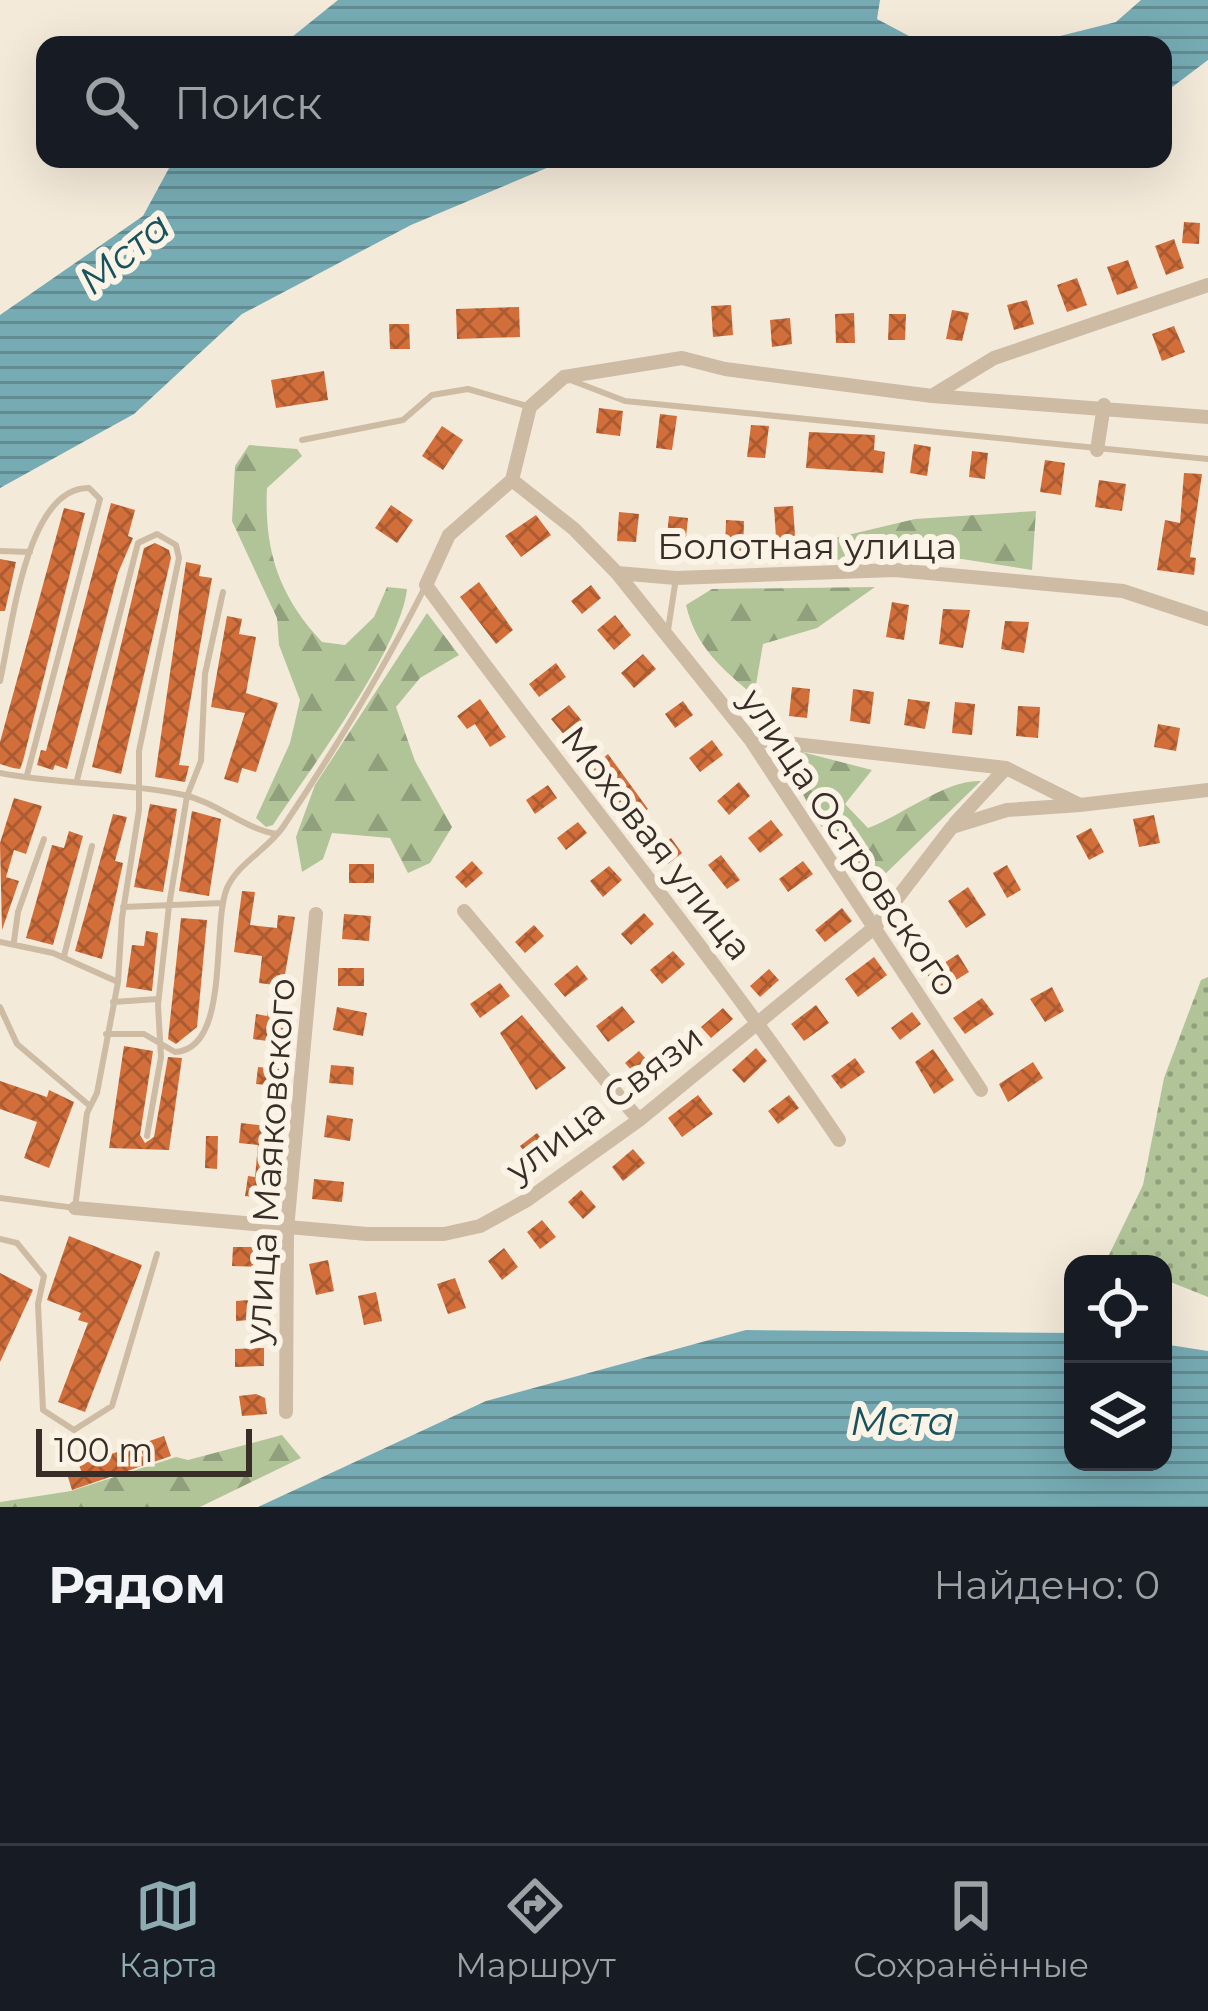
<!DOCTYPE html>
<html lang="ru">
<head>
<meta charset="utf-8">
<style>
  :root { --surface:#171b24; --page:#242831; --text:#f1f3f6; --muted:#9ea1a6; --line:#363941; --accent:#8fabb2 }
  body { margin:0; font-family:Montserrat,sans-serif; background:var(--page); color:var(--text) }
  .controls { position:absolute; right:36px; bottom:36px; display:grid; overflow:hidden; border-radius:24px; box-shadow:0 12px 48px #0002 }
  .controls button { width:108px; height:108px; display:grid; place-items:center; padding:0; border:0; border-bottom:3px solid var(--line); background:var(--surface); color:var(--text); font:60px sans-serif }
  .scale { position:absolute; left:36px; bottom:30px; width:216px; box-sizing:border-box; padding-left:12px; border:6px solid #382e27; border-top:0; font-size:33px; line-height:42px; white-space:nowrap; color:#382e27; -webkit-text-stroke:9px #fbf4e6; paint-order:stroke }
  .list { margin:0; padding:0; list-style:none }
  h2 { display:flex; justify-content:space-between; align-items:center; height:156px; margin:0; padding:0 48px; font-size:51px }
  h2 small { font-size:39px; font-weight:400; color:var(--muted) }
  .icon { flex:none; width:66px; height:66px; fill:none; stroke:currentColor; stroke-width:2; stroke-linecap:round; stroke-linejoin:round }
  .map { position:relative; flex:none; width:1208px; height:1507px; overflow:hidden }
  .search { position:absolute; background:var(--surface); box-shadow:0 12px 48px #0002; left:36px; right:36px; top:36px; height:132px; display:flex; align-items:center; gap:30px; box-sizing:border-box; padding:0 42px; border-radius:24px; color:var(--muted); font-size:45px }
  .sheet { height:336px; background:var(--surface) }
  nav { display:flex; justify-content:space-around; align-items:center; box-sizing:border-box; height:168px; border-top:3px solid var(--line); background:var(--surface); font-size:33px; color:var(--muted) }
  nav a { display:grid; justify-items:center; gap:6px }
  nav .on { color:var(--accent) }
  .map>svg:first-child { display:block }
  .green { fill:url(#green-dots) }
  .forest { fill:url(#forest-firs) }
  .water { fill:url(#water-rules) }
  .building { fill:url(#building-cross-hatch) }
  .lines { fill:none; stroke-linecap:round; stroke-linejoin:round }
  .lane { stroke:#cdbba4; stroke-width:6 }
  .street { stroke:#cdbba4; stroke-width:14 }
  .labels { text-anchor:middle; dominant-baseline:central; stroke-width:12; stroke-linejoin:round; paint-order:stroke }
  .street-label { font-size:36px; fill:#382e27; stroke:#fbf4e6 }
  .water-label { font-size:39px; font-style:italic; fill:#18525e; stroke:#fbf4e6 }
</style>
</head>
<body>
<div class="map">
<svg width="1208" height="1507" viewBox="0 0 1208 1507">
  <defs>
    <pattern id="green-dots" width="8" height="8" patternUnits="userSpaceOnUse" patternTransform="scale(3)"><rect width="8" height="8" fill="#b1c498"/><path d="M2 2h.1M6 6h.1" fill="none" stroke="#91a07c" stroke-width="1.8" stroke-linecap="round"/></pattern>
    <pattern id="forest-firs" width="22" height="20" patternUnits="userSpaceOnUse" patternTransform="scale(3)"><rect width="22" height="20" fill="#b1c498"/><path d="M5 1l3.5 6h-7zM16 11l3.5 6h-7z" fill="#91a07c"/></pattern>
    <pattern id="water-rules" width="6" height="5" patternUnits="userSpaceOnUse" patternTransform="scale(3)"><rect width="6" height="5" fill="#76abb4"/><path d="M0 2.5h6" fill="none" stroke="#628c92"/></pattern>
    <pattern id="building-cross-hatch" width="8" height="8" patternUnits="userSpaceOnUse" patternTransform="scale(3)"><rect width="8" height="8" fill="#d16e3a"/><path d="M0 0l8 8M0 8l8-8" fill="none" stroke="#ab5b31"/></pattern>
  </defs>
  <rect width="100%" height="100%" fill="#f4eada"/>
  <!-- green -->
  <path class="green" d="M 1208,977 L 1208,1297 L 1163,1279 L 1163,1264 L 1107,1259 L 1143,1185 L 1164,1078 L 1201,980 Z"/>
  <!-- forest -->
  <path class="forest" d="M 249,445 L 297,449 L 302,456 L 267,488 C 264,551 279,596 322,642 L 345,645 L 374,617 L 387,587 L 407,589 C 400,651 310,769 273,825 L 266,827 L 256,818 L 290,743 L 300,700 L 279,645 L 277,618 L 232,521 L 235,466 Z
    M 1036,511 L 1032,570 L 962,559 L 770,560 L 776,552 L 915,519 Z
    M 875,587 L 817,628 L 763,644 L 754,696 C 722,668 696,648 686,605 L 712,589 Z
    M 427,613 L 459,655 L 420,678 L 396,707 L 415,761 L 452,827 L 430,863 L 408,873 L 390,838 L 332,833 L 323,859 L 302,872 L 296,837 L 315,785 Z
    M 802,752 L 872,770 L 845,804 L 868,828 C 903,815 947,779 981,781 L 880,879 C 834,862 807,804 787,761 Z
    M 282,1435 L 301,1458 L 200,1507 L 0,1507 L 0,1502 L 71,1491 L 176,1457 L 188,1460 Z"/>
  <!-- water -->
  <path class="water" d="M 338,0 L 880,0 L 877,19 L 926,45 L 282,45 Z
    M 1141,0 L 1208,0 L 1208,60 L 1163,94 L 1163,45 L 1024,45 L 1116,22 Z
    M 174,159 L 568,159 L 411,225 L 242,314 L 134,414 L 0,488 L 0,315 L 143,216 Z
    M 746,1330 L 1073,1333 L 1073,1462 L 1163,1462 L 1163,1344 L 1208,1351 L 1208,1507 L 258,1507 L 486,1401 Z"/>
  <!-- building -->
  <path class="building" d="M 1184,222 L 1200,223 L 1199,244 L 1182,243 Z
    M 1174,239 L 1184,268 L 1166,275 L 1155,246 Z
    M 1128,260 L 1138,288 L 1117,295 L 1107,267 Z
    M 1077,278 L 1087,305 L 1067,312 L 1057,285 Z
    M 1027,300 L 1034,324 L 1014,330 L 1007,305 Z
    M 731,305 L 733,335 L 713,337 L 711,306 Z
    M 519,307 L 520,337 L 457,339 L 456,309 Z
    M 952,310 L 969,313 L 962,341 L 946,339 Z
    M 854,313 L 855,343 L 836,343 L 835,314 Z
    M 889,314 L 906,314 L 905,340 L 888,340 Z
    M 790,318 L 792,344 L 772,347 L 770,320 Z
    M 389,324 L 409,324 L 410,349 L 390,349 Z
    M 1174,326 L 1185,352 L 1162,361 L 1152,334 Z
    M 324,371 L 328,400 L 276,408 L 271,380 Z
    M 599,408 L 623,411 L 620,436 L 596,433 Z
    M 660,414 L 677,416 L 672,450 L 656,448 Z
    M 751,425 L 769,426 L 765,458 L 747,457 Z
    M 442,426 L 463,440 L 443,470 L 422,456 Z
    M 809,432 L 875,435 L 874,450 L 885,452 L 883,473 L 806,468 Z
    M 914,444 L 931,447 L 927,476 L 910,473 Z
    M 972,451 L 988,453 L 985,479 L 969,477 Z
    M 1045,460 L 1065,463 L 1061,495 L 1040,492 Z
    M 1184,473 L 1202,474 L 1190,557 L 1196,558 L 1194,575 L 1157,570 L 1165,520 L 1180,523 Z
    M 1099,480 L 1126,484 L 1122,511 L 1095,507 Z
    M 111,503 L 135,510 L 128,536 L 133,538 L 118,573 L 67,769 L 55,765 L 53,770 L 37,765 L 41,750 L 46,751 Z
    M 391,505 L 413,520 L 397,543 L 375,528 Z
    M 793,506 L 795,536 L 776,538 L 774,507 Z
    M 64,508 L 85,513 L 23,761 L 20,769 L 13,768 L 0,764 L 0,742 Z
    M 619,512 L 639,514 L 636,542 L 617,541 Z
    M 536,515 L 551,535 L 521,557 L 505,536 Z
    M 669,516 L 688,518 L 685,547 L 666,544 Z
    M 726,520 L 744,521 L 743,554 L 725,553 Z
    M 155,543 L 169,550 L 171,558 L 121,774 L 92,767 L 144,548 Z
    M 0,559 L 16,562 L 5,611 L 0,611 Z
    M 186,562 L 201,565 L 199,576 L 212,578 L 179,765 L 189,766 L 185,782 L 155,777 Z
    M 479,582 L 513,630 L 496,644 L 460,597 Z
    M 591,585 L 601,598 L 582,614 L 571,601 Z
    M 892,602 L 909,605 L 904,640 L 886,637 Z
    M 943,609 L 970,610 L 963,648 L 939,644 Z
    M 615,615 L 631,635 L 614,650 L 597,630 Z
    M 227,616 L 242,619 L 239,634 L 256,637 L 246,693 L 278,703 L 256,772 L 242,768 L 238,783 L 224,779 L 245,713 L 211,707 Z
    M 1005,621 L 1029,622 L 1024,653 L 1001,649 Z
    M 643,654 L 656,669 L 634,688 L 621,673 Z
    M 556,663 L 566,677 L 539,697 L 529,684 Z
    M 792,687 L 810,689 L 807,718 L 789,716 Z
    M 853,689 L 874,692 L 870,724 L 850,721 Z
    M 480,699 L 506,737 L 490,747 L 475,724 L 467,729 L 457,716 Z
    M 908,699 L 930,702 L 925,729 L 904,725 Z
    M 683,701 L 693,715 L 675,728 L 665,714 Z
    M 955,702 L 975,704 L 972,735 L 952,733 Z
    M 569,705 L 587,727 L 570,742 L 551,719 Z
    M 1018,706 L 1040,707 L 1038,738 L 1016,736 Z
    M 1158,724 L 1180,728 L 1176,751 L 1154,747 Z
    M 712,740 L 723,755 L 700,772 L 689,758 Z
    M 608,754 L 648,809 L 631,822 L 591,768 Z
    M 739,782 L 750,796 L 729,815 L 717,801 Z
    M 548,785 L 557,798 L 535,814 L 526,800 Z
    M 14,798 L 42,806 L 26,854 L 14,850 L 6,877 L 19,881 L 2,930 L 0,843 Z
    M 150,804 L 177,809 L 163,892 L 134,887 Z
    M 192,811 L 221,819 L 209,896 L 179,891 Z
    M 113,814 L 127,817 L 115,861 L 123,863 L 102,959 L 75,951 Z
    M 1154,815 L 1160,843 L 1139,847 L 1133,819 Z
    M 771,820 L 783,835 L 760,853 L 748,838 Z
    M 578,822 L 587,833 L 566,850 L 557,838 Z
    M 1091,828 L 1104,852 L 1089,860 L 1076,836 Z
    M 69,831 L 83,836 L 53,945 L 26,938 L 52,845 L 64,848 Z
    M 671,838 L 682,853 L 668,864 L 656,850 Z
    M 721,855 L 740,880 L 727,889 L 708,865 Z
    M 472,861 L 483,873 L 466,888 L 455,877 Z
    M 803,861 L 813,874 L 788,892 L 779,879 Z
    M 349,864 L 374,864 L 374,883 L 349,883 Z
    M 1007,865 L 1021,890 L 1007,898 L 993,873 Z
    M 609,866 L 622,880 L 603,897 L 590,881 Z
    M 968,887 L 986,915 L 966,928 L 948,901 Z
    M 242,891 L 255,892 L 250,925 L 277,928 L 278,915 L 295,917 L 283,986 L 259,983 L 262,956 L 234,952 Z
    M 842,908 L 852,921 L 825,942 L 815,930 Z
    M 644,913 L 654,924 L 631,945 L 621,934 Z
    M 344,914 L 371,916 L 369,941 L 342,939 Z
    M 181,918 L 207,920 L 197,1027 L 176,1044 L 168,1039 Z
    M 534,925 L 544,936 L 525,953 L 515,942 Z
    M 733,927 L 744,940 L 725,958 L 714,945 Z
    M 146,931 L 158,933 L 152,991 L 126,987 L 132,945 L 144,946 Z
    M 673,951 L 685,964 L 662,984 L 650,970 Z
    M 958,954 L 969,972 L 938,991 L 927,974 Z
    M 874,957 L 887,975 L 858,997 L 845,979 Z
    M 577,965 L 588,979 L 565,997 L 554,984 Z
    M 338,968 L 364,968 L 364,986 L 338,986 Z
    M 769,969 L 779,980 L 760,997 L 750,986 Z
    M 500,983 L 510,996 L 480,1018 L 470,1004 Z
    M 1052,987 L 1064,1011 L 1045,1022 L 1030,999 Z
    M 270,995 L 286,998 L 284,1043 L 253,1039 L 256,1014 L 267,1016 Z
    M 982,998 L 994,1014 L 965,1034 L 953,1018 Z
    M 816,1005 L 829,1023 L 804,1041 L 791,1024 Z
    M 622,1006 L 635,1022 L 608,1042 L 596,1026 Z
    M 337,1007 L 367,1013 L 363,1036 L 333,1030 Z
    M 723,1008 L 733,1019 L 711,1038 L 701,1027 Z
    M 912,1012 L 921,1024 L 900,1040 L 891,1028 Z
    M 522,1015 L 566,1068 L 536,1090 L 500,1033 Z
    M 124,1046 L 153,1051 L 140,1135 L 145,1143 L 154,1137 L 168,1057 L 182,1058 L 169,1150 L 109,1148 Z
    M 756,1048 L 767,1061 L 744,1083 L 732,1070 Z
    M 933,1049 L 954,1080 L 934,1094 L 915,1062 Z
    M 639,1051 L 653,1067 L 640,1080 L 625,1063 Z
    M 855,1058 L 865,1072 L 841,1089 L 831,1076 Z
    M 1033,1062 L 1043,1078 L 1008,1102 L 999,1084 Z
    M 331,1065 L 354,1067 L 353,1085 L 329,1083 Z
    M 258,1067 L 279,1069 L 278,1086 L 256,1084 Z
    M 0,1081 L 47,1097 L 49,1090 L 74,1102 L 49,1168 L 24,1158 L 37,1122 L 0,1109 Z
    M 698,1095 L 713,1114 L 682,1137 L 668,1118 Z
    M 789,1095 L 799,1108 L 778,1124 L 768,1111 Z
    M 599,1107 L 607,1119 L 586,1134 L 578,1122 Z
    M 327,1115 L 353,1119 L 350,1141 L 324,1137 Z
    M 241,1123 L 275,1127 L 268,1199 L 245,1196 L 248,1176 L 255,1177 L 258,1145 L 239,1143 Z
    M 537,1133 L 555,1156 L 538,1169 L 520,1146 Z
    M 206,1136 L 218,1136 L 217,1169 L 205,1168 Z
    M 633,1149 L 645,1163 L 623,1181 L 612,1167 Z
    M 314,1179 L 344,1182 L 342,1202 L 312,1199 Z
    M 581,1190 L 596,1207 L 583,1219 L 568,1202 Z
    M 542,1220 L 556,1237 L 540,1249 L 527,1232 Z
    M 69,1236 L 142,1265 L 85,1412 L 58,1402 L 88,1323 L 78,1320 L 81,1313 L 47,1300 Z
    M 233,1247 L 261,1247 L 261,1267 L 232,1266 Z
    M 504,1248 L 518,1267 L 502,1280 L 488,1261 Z
    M 328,1260 L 334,1291 L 316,1295 L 309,1264 Z
    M 0,1273 L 33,1290 L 0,1362 Z
    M 455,1278 L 466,1308 L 448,1314 L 437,1284 Z
    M 376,1292 L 382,1321 L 364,1325 L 358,1296 Z
    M 263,1299 L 264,1319 L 236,1321 L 236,1301 Z
    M 264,1348 L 264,1366 L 235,1367 L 235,1349 Z
    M 256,1394 L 265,1398 L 267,1414 L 242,1416 L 239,1396 Z
    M 164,1436 L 171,1456 L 72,1490 L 68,1477 L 82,1473 L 79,1465 Z"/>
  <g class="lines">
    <!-- lane -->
    <path class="lane" d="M 573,381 L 625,401 L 1208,459
      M 302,440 L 403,420 L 432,395 L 468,389 L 527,406
      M 0,551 L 30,552
      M 668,630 L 676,578
      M 0,681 C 12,631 25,487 89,488 L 100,499 L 27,775
      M 0,773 C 60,785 123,782 184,795 C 218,803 242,828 277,834
      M 123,907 L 222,903
      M 14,941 L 18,912 L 44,839
      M 0,942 L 53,953 L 118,982
      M 64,956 L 92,846
      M 113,1002 L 158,999
      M 0,1007 L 17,1044 L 90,1106
      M 106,1034 L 144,1034 L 175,1052 C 231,1049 211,927 227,888 C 238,863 267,850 283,827 C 334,751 383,670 424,589
      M 147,1136 L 161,1057 L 158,1005 L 169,906 L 187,796 L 201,761 L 205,674 L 223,592
      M 0,1198 L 75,1208 L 87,1113 L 97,1093 L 118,982 L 122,918 L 139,810 L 139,751 L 179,558 L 176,545 L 157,534 L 138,543 L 77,780
      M 0,1239 L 17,1243 L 44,1276 L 38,1304 L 43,1410 L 74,1430 L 112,1406 L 157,1254"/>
    <!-- street -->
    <path class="street" d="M 935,394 L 994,358 L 1208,285
      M 1097,450 L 1104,405
      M 512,480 L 574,529 L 617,573 L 750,739 L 981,1090
      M 617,573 L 676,578 L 895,570 L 1123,591 L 1208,619
      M 750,739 L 1006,768 L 1080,805 L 1208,790
      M 955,823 L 1006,768
      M 464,911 L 639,1120
      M 839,1140 C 710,948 561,772 426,585 L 449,535 L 512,480 L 530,407 L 564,377 L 682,358 L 725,369 L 932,396 L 1208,417
      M 75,1208 L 367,1234 L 444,1234 L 480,1226 L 527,1200 L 639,1120 L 875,927 L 952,827 L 1007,810 L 1080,805
      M 286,1412 L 287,1229 L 316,914"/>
  </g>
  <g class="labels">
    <!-- street labels -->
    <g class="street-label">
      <text x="807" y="546">Болотная улица</text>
      <text transform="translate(850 842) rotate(56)">улица Островского</text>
      <text transform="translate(657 843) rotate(52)">Моховая улица</text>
      <text transform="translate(604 1103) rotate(-37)">улица Связи</text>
      <text transform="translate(269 1161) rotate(-86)">улица Маяковского</text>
    </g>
    <!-- water labels -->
    <g class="water-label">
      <text transform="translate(124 253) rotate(-39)">Мста</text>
      <text x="902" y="1421">Мста</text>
    </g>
  </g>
</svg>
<div class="controls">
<button><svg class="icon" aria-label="locate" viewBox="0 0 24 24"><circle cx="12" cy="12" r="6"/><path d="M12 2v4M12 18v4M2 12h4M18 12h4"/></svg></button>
<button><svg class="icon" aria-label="layers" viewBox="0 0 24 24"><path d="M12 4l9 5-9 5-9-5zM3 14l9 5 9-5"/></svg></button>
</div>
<div class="scale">100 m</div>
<div class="search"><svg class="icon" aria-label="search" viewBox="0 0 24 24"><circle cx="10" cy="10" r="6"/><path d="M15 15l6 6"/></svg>Поиск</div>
</div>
<section class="sheet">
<h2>Рядом<small>Найдено: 0</small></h2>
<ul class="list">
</ul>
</section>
<nav>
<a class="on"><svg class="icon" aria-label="map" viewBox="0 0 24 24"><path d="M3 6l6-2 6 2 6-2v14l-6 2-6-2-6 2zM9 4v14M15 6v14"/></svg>Карта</a>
<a><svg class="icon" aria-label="directions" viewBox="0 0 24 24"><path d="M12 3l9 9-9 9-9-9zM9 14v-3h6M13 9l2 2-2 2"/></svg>Маршрут</a>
<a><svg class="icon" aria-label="saved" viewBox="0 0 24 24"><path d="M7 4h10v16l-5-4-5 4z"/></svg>Сохранённые</a>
</nav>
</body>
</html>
